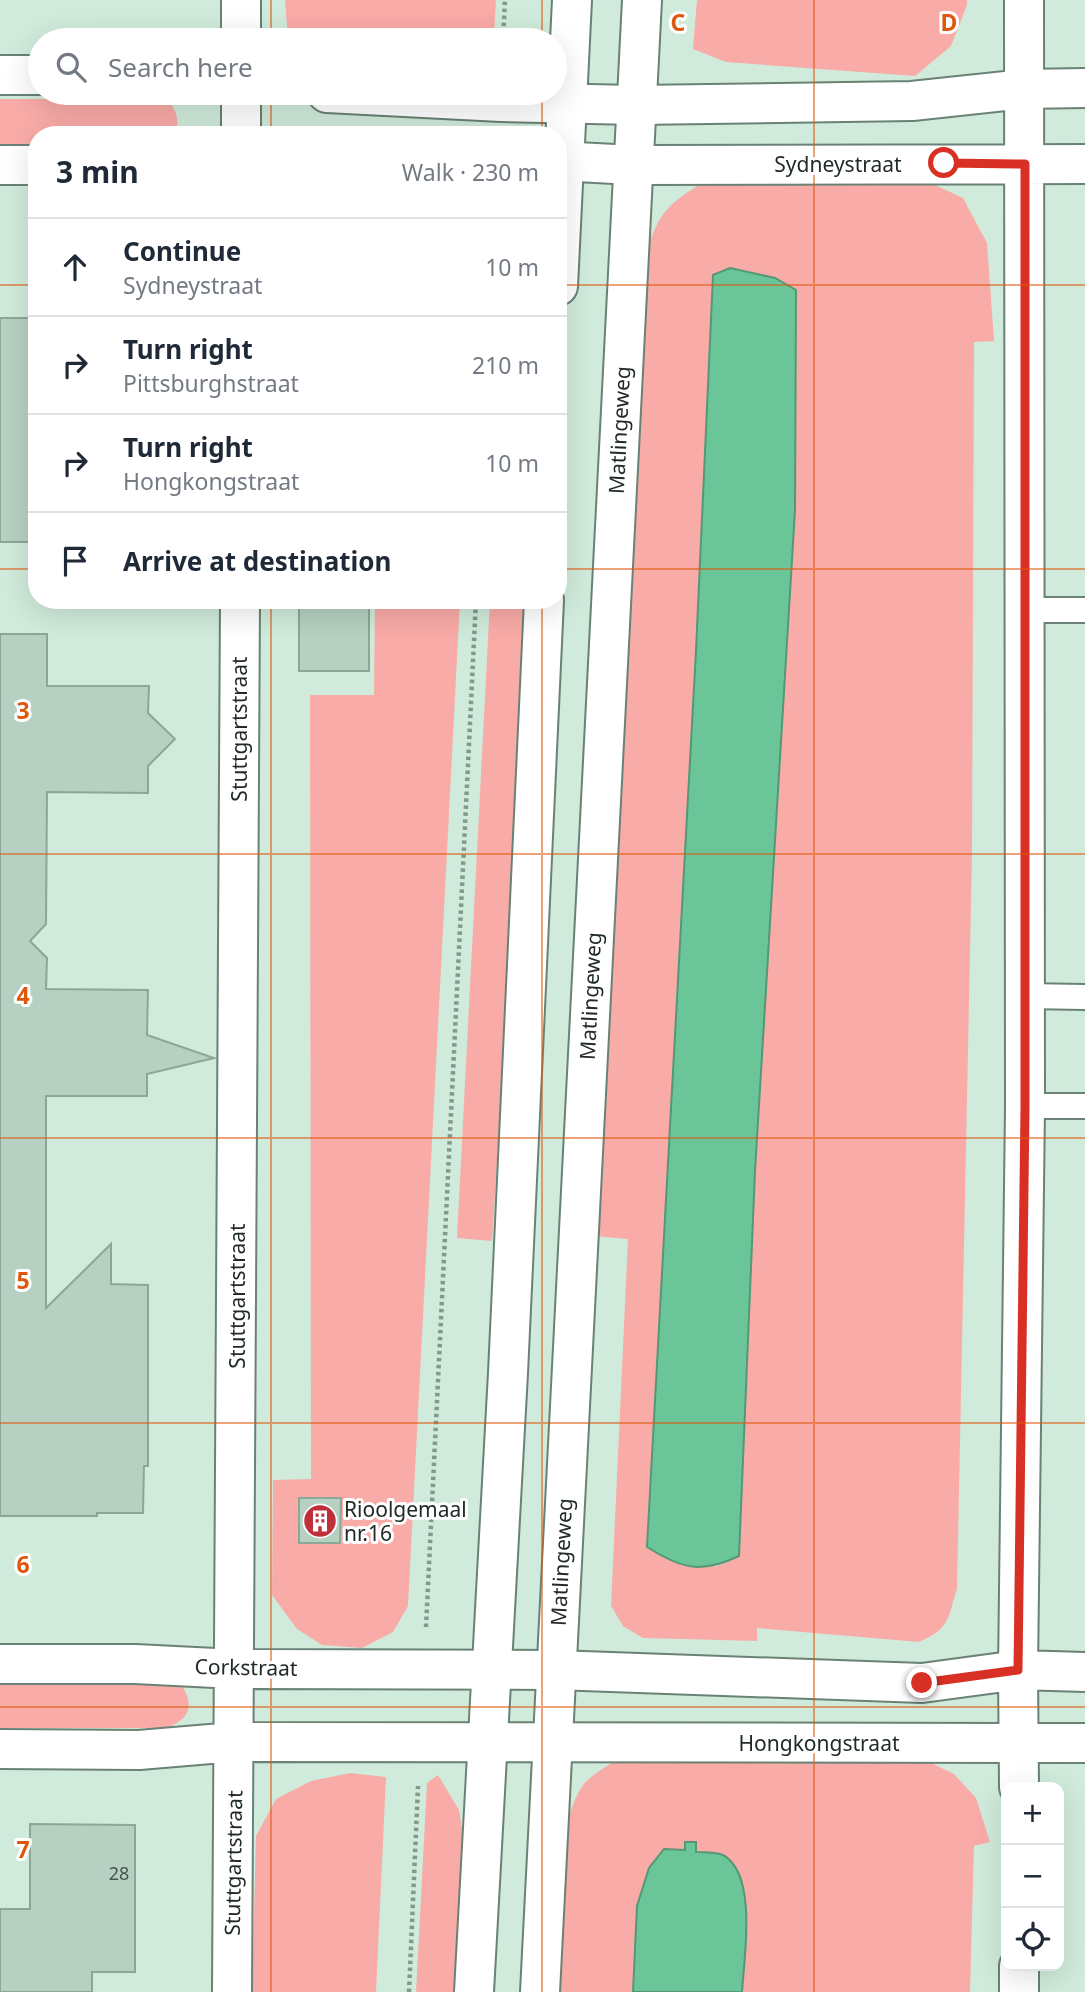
<!DOCTYPE html>
<html lang="en">
<head>
<meta charset="utf-8">
<style>
  :root { --surface:#fff; --page:#f6f6f7; --text:#1f2937; --muted:#747a83; --line:#e0e1e3 }
  body { margin:0; font-family:"Noto Sans",sans-serif; background:var(--page); color:var(--text) }
  .controls { position:absolute; right:21px; bottom:21px; display:grid; overflow:hidden; border-radius:14px; box-shadow:0 7px 28px #0002 }
  .controls button { width:63px; height:63px; display:grid; place-items:center; padding:0; border:0; border-bottom:2px solid var(--line); background:var(--surface); color:var(--text); font:35px sans-serif }
  .stop { position:absolute; width:21px; height:21px; margin:-16px; border:5px solid #d93025; border-radius:50%; background:#fff }
  .stop.end { background:#d93025; border-color:#fff; box-shadow:0 2px 7px #0008 }
  .list { margin:0; padding:0; list-style:none }
  h2 { display:flex; justify-content:space-between; align-items:center; height:91px; margin:0; padding:0 28px; font-size:30px }
  h2 small { font-size:23px; font-weight:400; color:var(--muted) }
  .list li { display:grid; grid-template-columns:46px 1fr auto; gap:21px; align-items:center; box-sizing:border-box; height:98px; padding:0 28px; border-top:2px solid var(--line) }
  .list b { display:block; font-size:26px; white-space:nowrap }
  .list p { margin:0; font-size:23px; white-space:nowrap; color:var(--muted) }
  .list em { font-size:23px; font-style:normal; color:var(--muted) }
  .icon { flex:none; width:38px; height:38px; fill:none; stroke:currentColor; stroke-width:2; stroke-linecap:round; stroke-linejoin:round }
  .map { position:relative; flex:none; width:1085px; height:1992px; overflow:hidden }
  .search { position:absolute; background:var(--surface); box-shadow:0 7px 28px #0002; left:28px; top:28px; width:539px; height:77px; display:flex; align-items:center; gap:18px; box-sizing:border-box; padding:0 24px; border-radius:38px; color:var(--muted); font-size:26px }
  .panel { position:absolute; background:var(--surface); box-shadow:0 7px 28px #0002; left:28px; top:126px; width:539px; height:483px; border-radius:28px }
  .map>svg:first-child { display:block }
  .green { fill:#f9aba7; fill-rule:evenodd }
  .water { fill:#6ac698; stroke:#549876; stroke-width:2 }
  .building { fill:#b6d0c1; stroke:#8ca697; stroke-width:2 }
  .lines { fill:none; stroke-linecap:round; stroke-linejoin:round }
  .service-casing { stroke:#698274; stroke-width:28 }
  .minor-casing { stroke:#698274; stroke-width:42 }
  .secondary-casing { stroke:#698274; stroke-width:42 }
  .path { stroke:#84988c; stroke-width:4.5; stroke-dasharray:3.5 3.5; stroke-linecap:butt }
  .service { stroke:#fff; stroke-width:24 }
  .minor { stroke:#fff; stroke-width:38 }
  .secondary { stroke:#fff; stroke-width:38 }
  .route { stroke:#d93025; stroke-width:9 }
  .grid { fill:none; stroke:#de570d; stroke-width:2; stroke-opacity:0.55 }
  .labels { text-anchor:middle; dominant-baseline:central; stroke-width:6; stroke-linejoin:round; paint-order:stroke }
  .number-label { font-size:18px; fill:#46544d }
  .street-label { font-size:21px; fill:#212b26; stroke:#fff }
  .poi-label { font-size:21px; fill:#212b26; stroke:#fff; text-anchor:start }
  .grid-label { font-size:23px; text-anchor:middle; font-weight:bold; fill:#de570d; stroke:#fff; stroke-width:6; stroke-linejoin:round; paint-order:stroke }
</style>
</head>
<body>
<div class="map">
<svg width="1085" height="1992" viewBox="0 0 1085 1992">
  <rect width="100%" height="100%" fill="#d0ebdb"/>
  <!-- green -->
  <path class="green" d="M 285,0 L 496,0 L 494,36 L 492,40 L 288,40 Z
    M 697,0 L 967,0 L 967,5 L 951,46 L 915,76 L 726,62 L 693,49 Z
    M 0,99 L 156,99 L 169,101 C 177,112 181,123 173,135 L 37,135 L 37,146 L 0,146 Z
    M 708,179 L 905,181 L 933,184 L 963,198 L 987,243 L 994,341 L 974,342 L 972,854 L 957,1589 C 947,1620 950,1628 919,1642 L 757,1628 L 757,1641 L 643,1638 L 623,1626 L 611,1606 L 628,1239 L 594,1236 L 646,252 C 662,207 668,205 708,179 ZM 713,275 L 795,510 L 755,1171 L 739,1556 L 715,1567 L 696,651 Z
    M 375,600 L 460,600 L 408,1606 L 393,1632 L 362,1648 L 322,1645 L 297,1629 L 272,1595 L 273,1480 L 311,1479 L 310,695 L 374,695 Z
    M 490,600 L 529,600 L 519,815 L 492,1241 L 457,1238 Z
    M 0,1681 L 181,1684 C 195,1706 190,1719 166,1728 L 0,1728 Z
    M 923,1759 L 954,1774 L 976,1798 L 990,1842 L 974,1846 L 970,1992 L 742,1992 L 746,1908 L 707,1853 L 695,1852 L 696,1842 L 686,1842 L 685,1850 L 664,1849 L 649,1868 L 637,1906 L 633,1992 L 554,1992 C 557,1940 553,1824 584,1784 C 591,1775 605,1768 614,1761 Z
    M 350,1773 L 386,1777 L 376,1992 L 252,1992 L 256,1836 L 276,1799 L 311,1781 Z
    M 438,1775 L 459,1810 L 463,1836 L 454,1992 L 416,1992 L 427,1783 Z"/>
  <!-- water -->
  <path class="water" d="M 730,268 L 775,278 L 796,290 L 795,510 L 755,1171 L 739,1556 C 701,1574 682,1569 647,1547 L 696,651 L 713,275 Z
    M 685,1842 L 696,1842 L 696,1852 C 704,1852 716,1852 723,1855 C 758,1874 744,1959 742,1992 L 633,1992 L 637,1906 L 649,1868 L 664,1849 L 685,1850 Z"/>
  <!-- building -->
  <path class="building" d="M 0,318 L 37,318 L 37,542 L 0,542 Z
    M 299,600 L 369,600 L 369,671 L 299,671 Z
    M 0,634 L 47,634 L 47,686 L 149,686 L 148,713 L 175,739 L 148,766 L 148,793 L 47,792 L 46,924 L 30,941 L 47,958 L 46,989 L 148,990 L 147,1035 L 214,1058 L 147,1074 L 147,1096 L 46,1096 L 46,1308 L 111,1244 L 111,1284 L 148,1285 L 148,1466 L 144,1466 L 143,1513 L 97,1513 L 97,1516 L 0,1516 Z
    M 299,1498 L 341,1498 L 340,1543 L 299,1543 Z
    M 30,1824 L 135,1825 L 135,1972 L 92,1972 L 92,1992 L 0,1992 L 0,1909 L 30,1909 Z"/>
  <g class="lines">
    <!-- service casing -->
    <g class="service-casing">
      <path id="service" d="M 1025,610 L 1085,610
        M 1025,996 L 1085,997
        M 1025,1106 L 1085,1106"/>
    </g>
    <!-- minor casing -->
    <g class="minor-casing">
      <path id="minor" d="M 241,40 L 241,0
        M 0,75 L 40,75
        M 241,93 L 241,135
        M 327,93 L 501,102 L 636,105 L 912,101 L 1023,89 L 1085,88
        M 558,161 L 633,165 L 1085,164
        M 0,165 L 37,165
        M 0,1664 L 135,1664 L 235,1669 L 555,1670 L 922,1683 L 1018,1670 L 1085,1672
        M 0,1749 L 139,1750 L 234,1742 L 1085,1743
        M 1019,1787 L 1018,1670 L 1025,1106 L 1024,0
        M 232,1992 L 240,600
        M 1019,1992 L 1019,1966"/>
    </g>
    <!-- secondary casing -->
    <g class="secondary-casing">
      <path id="secondary" d="M 558,286 L 572,0
        M 474,1992 L 508,1373 L 544,600
        M 540,1992 L 642,0"/>
    </g>
    <!-- path -->
    <path class="path" d="M 503,40 L 505,0
      M 426,1627 L 476,600
      M 409,1992 L 418,1786"/>
    <!-- service -->
    <use href="#service" class="service"/>
    <!-- minor -->
    <use href="#minor" class="minor"/>
    <!-- secondary -->
    <use href="#secondary" class="secondary"/>
  </g>
  <g class="lines">
    <!-- route -->
    <path class="route" d="M 922,1683 L 1018,1670 L 1025,1107 L 1025,164 L 944,163"/>
  </g>
  <!-- grid -->
  <path class="grid" d="M 271,0 L 271,40M 542,0 L 542,40M 814,0 L 814,1992M 271,93 L 271,135M 542,93 L 542,135M 0,285 L 37,285M 558,285 L 1085,285M 0,569 L 37,569M 558,569 L 1085,569M 271,600 L 271,1992M 542,600 L 542,1992M 0,854 L 1085,854M 0,1138 L 1085,1138M 0,1423 L 1085,1423M 0,1707 L 1085,1707"/>
  <!-- icons -->
  <defs>
    <g id="building-disc" transform="scale(1.75)"><circle r="9.5" fill="#bf2f3a" stroke="#fff"/><path d="M-4-6H4V6H1V3H-1V6H-4ZM-2.5-4.3h1.7v1.8h-1.7ZM.8-4.3h1.7v1.8H.8ZM-2.5-1h1.7V.8h-1.7ZM.8-1h1.7V.8H.8Z" fill="#fff"/></g>
  </defs>
  <g fill-rule="evenodd">
    <use href="#building-disc" x="320" y="1521"/>
  </g>
  <g class="labels">
    <!-- number labels -->
    <g class="number-label">
      <text x="119" y="1873">28</text>
    </g>
    <!-- street labels -->
    <g class="street-label">
      <text x="838" y="164">Sydneystraat</text>
      <text transform="translate(619 430) rotate(-87)">Matlingeweg</text>
      <text transform="translate(239 729) rotate(-90)">Stuttgartstraat</text>
      <text transform="translate(590 996) rotate(-87)">Matlingeweg</text>
      <text transform="translate(237 1296) rotate(-90)">Stuttgartstraat</text>
      <text transform="translate(561 1562) rotate(-87)">Matlingeweg</text>
      <text transform="translate(246 1667) rotate(1)">Corkstraat</text>
      <text x="819" y="1743">Hongkongstraat</text>
      <text transform="translate(233 1863) rotate(-89)">Stuttgartstraat</text>
    </g>
    <!-- poi labels -->
    <g class="poi-label">
      <text x="344" y="1509">Rioolgemaal<tspan x="344" dy="24">nr.16</tspan></text>
    </g>
  </g>
  <g class="grid-label">
    <text x="678" y="31">C</text>
    <text x="949" y="31">D</text>
    <text x="23" y="719">3</text>
    <text x="23" y="1004">4</text>
    <text x="23" y="1289">5</text>
    <text x="23" y="1573">6</text>
    <text x="23" y="1858">7</text>
  </g>
</svg>
<div class="controls">
<button>+</button>
<button>−</button>
<button><svg class="icon" aria-label="locate" viewBox="0 0 24 24"><circle cx="12" cy="12" r="6"/><path d="M12 2v4M12 18v4M2 12h4M18 12h4"/></svg></button>
</div>
<div class="stop" style="left:944px;top:163px"></div>
<div class="stop end" style="left:922px;top:1683px"></div>
<div class="search"><svg class="icon" aria-label="search" viewBox="0 0 24 24"><circle cx="10" cy="10" r="6"/><path d="M15 15l6 6"/></svg>Search here</div>
<section class="panel">
<h2>3 min<small>Walk · 230 m</small></h2>
<ul class="list">
<li><svg class="icon" aria-label="ahead" viewBox="0 0 24 24"><path d="M12 20V5M6 11l6-6 6 6"/></svg><div><b>Continue</b><p>Sydneystraat</p></div><em>10 m</em></li>
<li><svg class="icon" aria-label="right" viewBox="0 0 24 24"><path d="M7 20v-9h11M14 6l5 5-5 5"/></svg><div><b>Turn right</b><p>Pittsburghstraat</p></div><em>210 m</em></li>
<li><svg class="icon" aria-label="right" viewBox="0 0 24 24"><path d="M7 20v-9h11M14 6l5 5-5 5"/></svg><div><b>Turn right</b><p>Hongkongstraat</p></div><em>10 m</em></li>
<li><svg class="icon" aria-label="arrive" viewBox="0 0 24 24"><path d="M6 21V4h12l-3 4 3 4H6"/></svg><div><b>Arrive at destination</b></div></li>
</ul>
</section>
</div>
</body>
</html>
